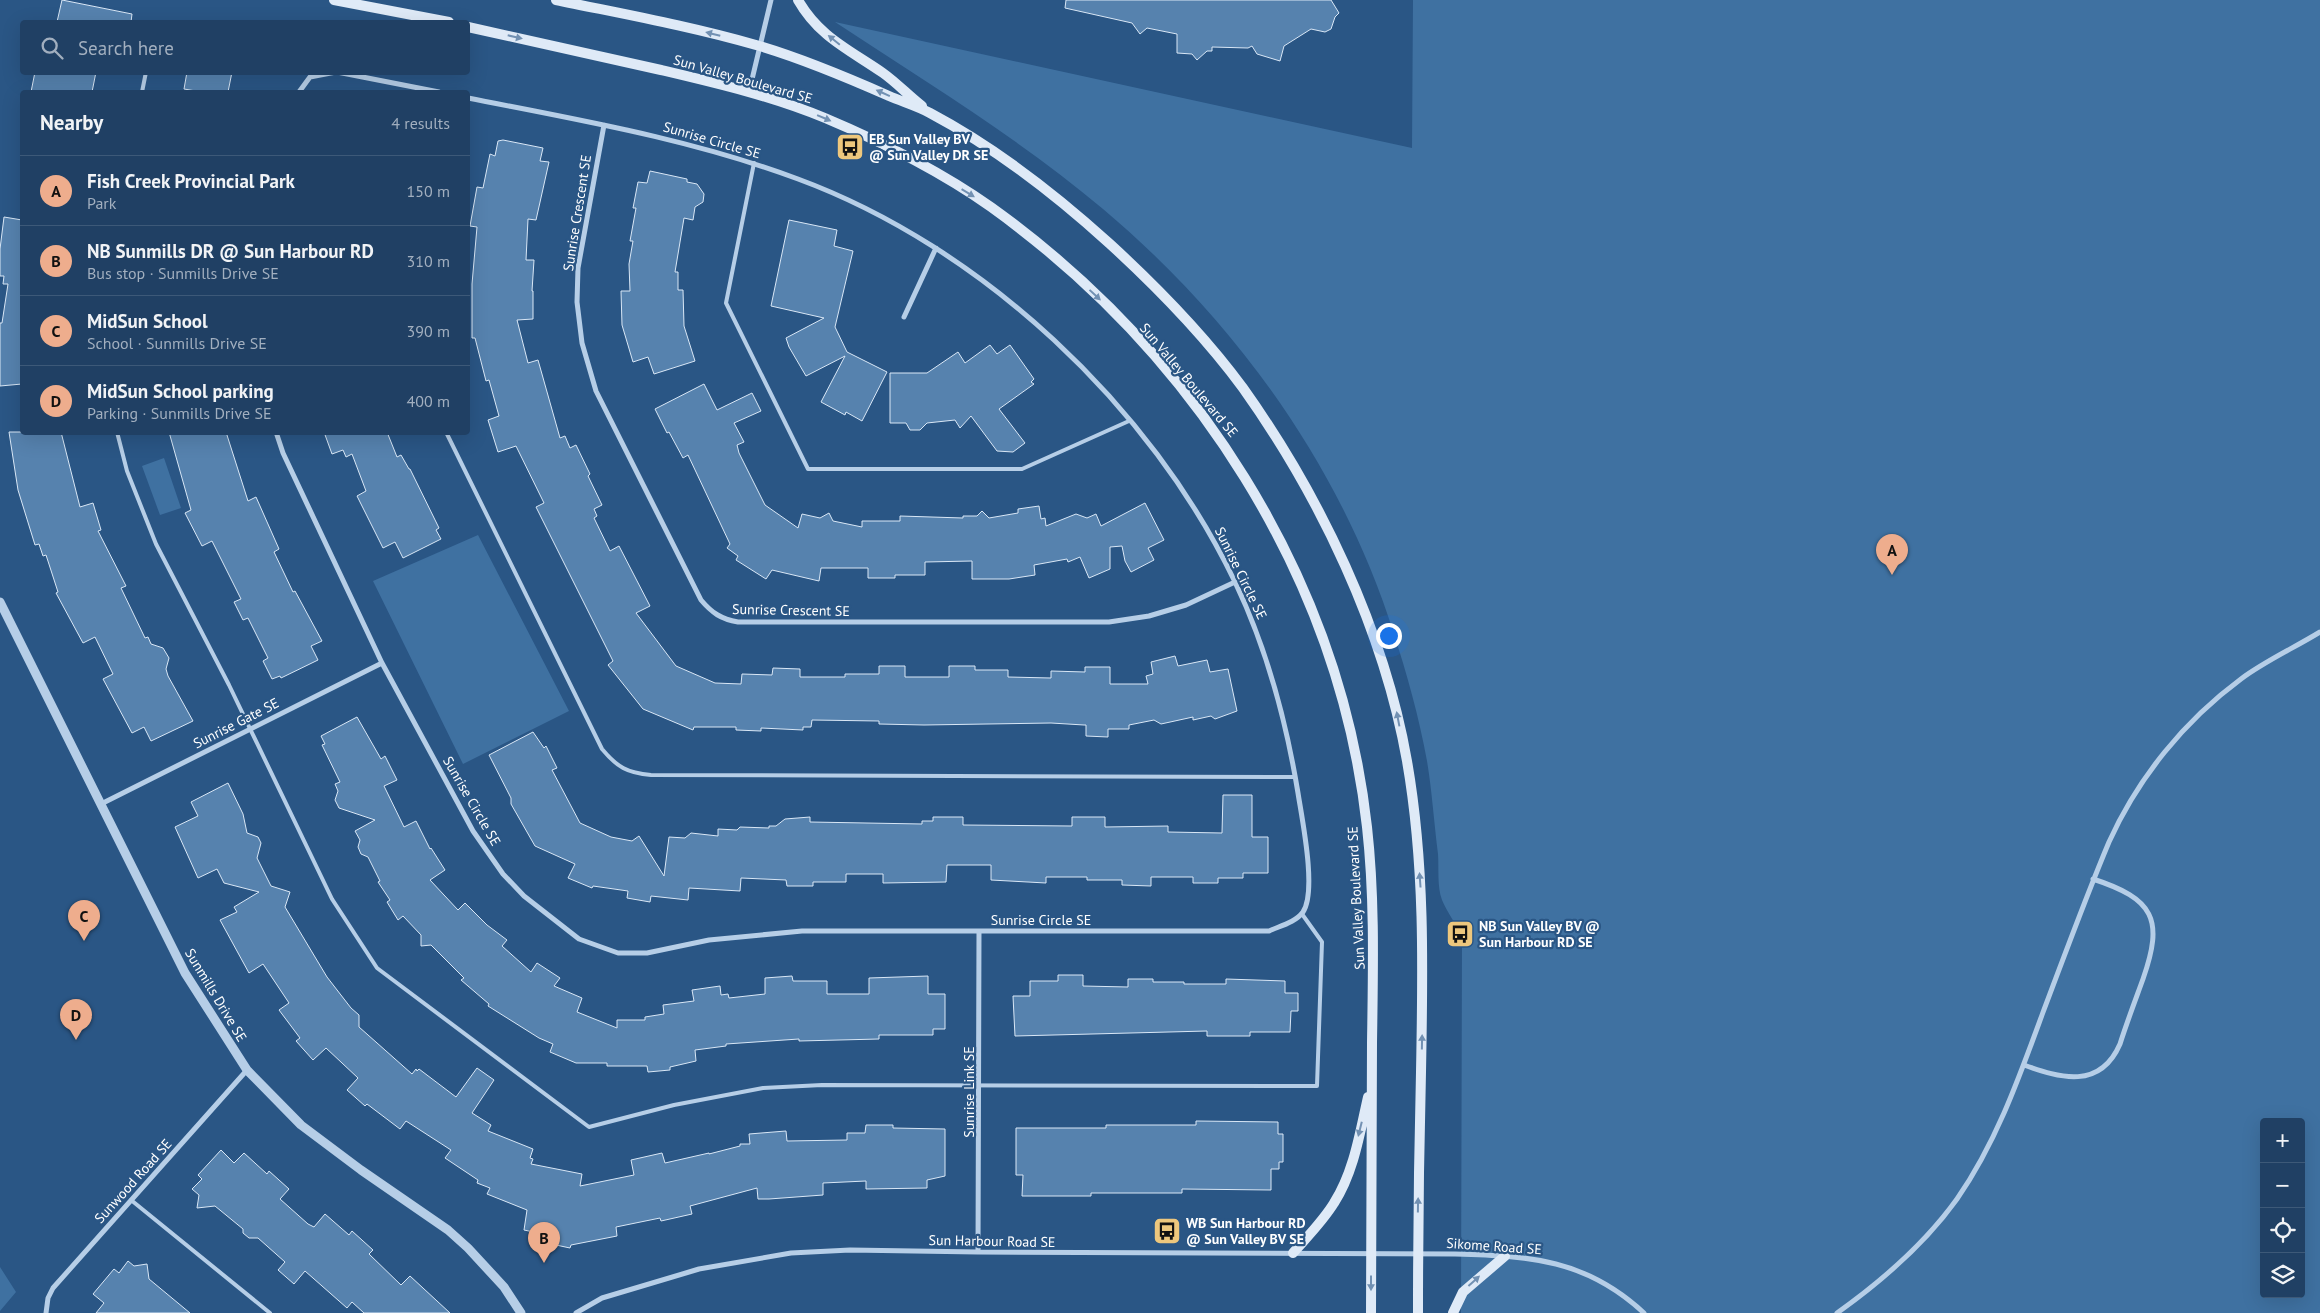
<!DOCTYPE html>
<html lang="en">
<head>
<meta charset="utf-8">
<style>
  :root { --surface:#204064; --page:#28476a; --text:#f1f3f6; --muted:#a2afbf; --line:#3d5978; --accent:#eead8d }
  body { margin:0; font-family:"PT Sans",sans-serif; background:var(--page); color:var(--text) }
  .controls { position:absolute; right:15px; bottom:15px; display:grid; overflow:hidden; border-radius:5px; box-shadow:0 5px 20px #0002 }
  .controls button { width:45px; height:45px; display:grid; place-items:center; padding:0; border:0; border-bottom:1px solid var(--line); background:var(--surface); color:var(--text); font:25px sans-serif }
  .you { position:absolute; left:1388px; top:635px; width:18px; height:18px; margin:-12px; border:4px solid #fff; border-radius:50%; background:#1a73e8; box-shadow:0 0 0 8px #1a73e833 }
  .badge { display:grid; place-items:center; width:32px; height:32px; border-radius:50%; background:var(--accent); color:#111; font-size:16px; font-weight:700 }
  .pin { position:absolute; translate:-50% -41px; filter:drop-shadow(0 1px 2px #0008) }
  .pin::after { content:''; position:absolute; top:26px; width:18px; height:15px; background:inherit; clip-path:polygon(0 0,100% 0,50% 100%) }
  .list { margin:0; padding:0; list-style:none }
  h2 { display:flex; justify-content:space-between; align-items:center; height:65px; margin:0; padding:0 20px; font-size:21px }
  h2 small { font-size:16px; font-weight:400; color:var(--muted) }
  .list li { display:grid; grid-template-columns:32px 1fr auto; gap:15px; align-items:center; box-sizing:border-box; height:70px; padding:0 20px; border-top:1px solid var(--line) }
  .list b { display:block; font-size:19px; white-space:nowrap }
  .list p { margin:0; font-size:16px; white-space:nowrap; color:var(--muted) }
  .list em { font-size:16px; font-style:normal; color:var(--muted) }
  .icon { flex:none; width:28px; height:28px; fill:none; stroke:currentColor; stroke-width:2; stroke-linecap:round; stroke-linejoin:round }
  .map { position:relative; flex:none; width:2320px; height:1313px; overflow:hidden }
  .search { position:absolute; background:var(--surface); box-shadow:0 5px 20px #0002; left:20px; top:20px; width:450px; height:55px; display:flex; align-items:center; gap:12px; box-sizing:border-box; padding:0 18px; border-radius:5px; color:var(--muted); font-size:19px }
  .panel { position:absolute; background:var(--surface); box-shadow:0 5px 20px #0002; left:20px; top:90px; width:450px; height:345px; border-radius:5px }
  .map>svg:first-child { display:block }
  .green { fill:#3f71a1; fill-rule:evenodd }
  .building { fill:#5682ae; stroke:#d9e7f6 }
  .lines { fill:none; stroke-linecap:round; stroke-linejoin:round }
  .service { stroke:#b6cee7; stroke-width:4 }
  .minor { stroke:#b6cee7; stroke-width:5 }
  .tertiary { stroke:#b6cee7; stroke-width:9 }
  .secondary { stroke:#dfeaf7; stroke-width:10 }
  .oneway { fill:#7291b3 }
  .labels { text-anchor:middle; dominant-baseline:central; stroke-width:4.5; stroke-linejoin:round; paint-order:stroke }
  .street-label { font-size:14px; fill:#fff; stroke:#2a5685 }
  .poi-label { font-size:14px; font-weight:bold; fill:#fff; stroke:#2a5685; text-anchor:start }
</style>
</head>
<body>
<div class="map">
<svg width="2320" height="1313" viewBox="0 0 2320 1313">
  <rect width="100%" height="100%" fill="#2a5685"/>
  <!-- green -->
  <path class="green" d="M 1413,0 L 2320,0 L 2320,1313 L 1461,1313 L 1462,936 C 1456,924 1447,912 1442,900 C 1437,887 1439,868 1438,854 C 1434,823 1432,791 1427,761 C 1419,717 1407,674 1393,631 C 1341,467 1235,320 1103,209 C 1020,139 926,82 835,22 L 1412,148 ZM 2264,1122 L 2301,1122 L 2301,1294 L 2264,1294 Z
    M 164,458 L 181,508 L 160,515 L 142,466 Z
    M 478,535 L 569,711 L 463,764 L 373,581 Z
    M 0,1267 L 16,1292 L 0,1311 Z"/>
  <!-- building -->
  <path class="building" d="M 62,0 L 132,14 L 131,22 L 57,22 Z
    M 1066,0 L 1331,0 L 1339,13 L 1335,17 L 1331,29 L 1325,32 L 1311,29 L 1284,46 L 1280,61 L 1257,54 L 1252,46 L 1248,48 L 1212,47 L 1212,51 L 1207,51 L 1197,60 L 1192,54 L 1177,53 L 1177,34 L 1147,28 L 1140,34 L 1132,23 L 1065,8 Z
    M 35,72 L 96,72 L 92,92 L 31,92 Z
    M 187,72 L 232,72 L 228,92 L 202,92 L 184,89 Z
    M 503,140 L 543,148 L 540,161 L 549,162 L 536,220 L 528,219 L 526,260 L 534,260 L 532,291 L 533,291 L 533,319 L 517,320 L 528,363 L 538,360 L 560,438 L 565,436 L 570,448 L 576,445 L 590,474 L 588,476 L 602,505 L 594,509 L 597,516 L 594,518 L 610,551 L 619,546 L 650,606 L 636,613 L 676,666 L 715,683 L 741,684 L 742,674 L 772,675 L 773,668 L 800,669 L 800,677 L 845,677 L 845,674 L 879,674 L 879,666 L 905,666 L 905,677 L 949,677 L 949,666 L 975,666 L 975,670 L 1008,670 L 1008,677 L 1051,678 L 1051,671 L 1085,672 L 1085,667 L 1110,667 L 1110,684 L 1148,684 L 1146,676 L 1153,674 L 1151,662 L 1175,656 L 1178,666 L 1207,660 L 1210,672 L 1228,669 L 1237,711 L 1215,719 L 1211,716 L 1193,720 L 1193,717 L 1161,724 L 1154,720 L 1129,725 L 1129,729 L 1108,729 L 1108,737 L 1086,736 L 1086,725 L 1084,725 L 1051,723 L 924,725 L 879,724 L 879,721 L 812,720 L 811,727 L 803,727 L 803,730 L 761,728 L 761,731 L 736,730 L 736,727 L 694,727 L 693,730 L 643,709 L 608,665 L 613,661 L 536,507 L 544,503 L 516,446 L 498,452 L 488,420 L 499,416 L 489,380 L 486,381 L 475,338 L 472,338 L 472,284 L 477,227 L 470,226 L 477,187 L 483,188 L 490,154 L 495,156 L 498,141 Z
    M 650,171 L 687,179 L 687,182 L 697,184 L 704,194 L 703,202 L 695,207 L 693,220 L 684,218 L 675,272 L 678,272 L 678,290 L 683,290 L 684,326 L 695,361 L 654,374 L 648,357 L 633,362 L 622,325 L 621,291 L 630,291 L 629,264 L 633,241 L 630,241 L 636,208 L 633,208 L 638,182 L 647,183 Z
    M 4,217 L 22,220 L 22,384 L 0,386 L 0,323 L 2,323 L 8,284 L 3,284 L 4,276 L 0,276 L 0,249 Z
    M 789,220 L 837,230 L 834,246 L 853,251 L 835,327 L 847,352 L 887,372 L 862,421 L 846,412 L 845,415 L 821,402 L 845,356 L 806,376 L 789,347 L 786,338 L 824,318 L 771,306 Z
    M 990,345 L 997,354 L 1010,345 L 1034,379 L 1031,382 L 1034,384 L 999,409 L 1025,443 L 1013,452 L 997,451 L 971,416 L 960,428 L 955,420 L 927,423 L 920,430 L 910,430 L 906,423 L 890,423 L 890,373 L 927,373 L 958,352 L 965,363 Z
    M 704,384 L 717,410 L 752,393 L 761,411 L 734,423 L 744,442 L 737,445 L 739,453 L 765,505 L 798,528 L 802,514 L 820,518 L 829,513 L 833,521 L 862,527 L 862,521 L 900,521 L 900,516 L 963,518 L 963,516 L 977,516 L 982,511 L 989,518 L 1018,513 L 1018,509 L 1039,506 L 1041,519 L 1045,518 L 1046,526 L 1076,514 L 1087,518 L 1096,514 L 1101,526 L 1145,503 L 1164,540 L 1148,548 L 1154,560 L 1131,572 L 1125,561 L 1122,546 L 1110,547 L 1110,569 L 1089,578 L 1080,557 L 1068,562 L 1067,559 L 1034,565 L 1035,575 L 1009,579 L 972,579 L 972,561 L 925,562 L 925,575 L 895,575 L 895,578 L 868,578 L 868,568 L 821,568 L 819,581 L 772,570 L 766,579 L 736,560 L 738,556 L 727,548 L 730,544 L 688,455 L 683,458 L 669,432 L 667,433 L 655,409 Z
    M 9,432 L 61,432 L 80,507 L 93,503 L 101,530 L 98,531 L 126,586 L 121,588 L 145,638 L 148,637 L 151,644 L 163,648 L 169,658 L 166,669 L 168,676 L 193,721 L 151,741 L 144,727 L 132,733 L 103,679 L 113,674 L 95,637 L 83,643 L 56,593 L 58,592 L 46,555 L 43,556 L 39,544 L 35,545 L 18,490 Z
    M 169,432 L 226,432 L 248,501 L 256,497 L 279,549 L 274,552 L 293,592 L 295,591 L 322,641 L 311,646 L 318,660 L 281,678 L 280,676 L 272,679 L 263,661 L 268,658 L 248,618 L 243,620 L 234,602 L 241,599 L 212,541 L 202,546 L 185,513 L 191,510 Z
    M 324,432 L 387,432 L 397,457 L 401,455 L 409,469 L 410,469 L 439,528 L 436,530 L 441,539 L 403,558 L 395,542 L 383,548 L 357,496 L 366,491 L 352,454 L 346,457 L 343,450 L 332,454 Z
    M 357,717 L 381,759 L 385,756 L 397,780 L 384,786 L 404,827 L 416,821 L 430,849 L 431,848 L 445,870 L 430,880 L 458,910 L 465,903 L 487,925 L 507,940 L 502,946 L 531,972 L 537,963 L 560,978 L 554,986 L 582,998 L 577,1012 L 617,1028 L 617,1020 L 645,1020 L 645,1017 L 664,1014 L 663,1005 L 694,1001 L 692,990 L 720,986 L 721,995 L 728,994 L 729,998 L 765,994 L 765,978 L 792,976 L 793,981 L 827,981 L 827,994 L 869,994 L 869,978 L 928,976 L 928,994 L 945,994 L 945,1029 L 933,1029 L 933,1035 L 879,1035 L 879,1039 L 799,1041 L 799,1039 L 726,1044 L 726,1046 L 695,1050 L 696,1061 L 670,1067 L 670,1070 L 648,1072 L 647,1066 L 607,1066 L 607,1063 L 576,1063 L 550,1052 L 553,1044 L 539,1038 L 488,1006 L 489,1004 L 461,980 L 464,978 L 431,945 L 421,946 L 421,935 L 403,916 L 398,920 L 387,902 L 390,900 L 378,882 L 380,881 L 368,857 L 361,854 L 358,847 L 360,840 L 355,831 L 375,820 L 339,808 L 335,800 L 338,791 L 335,784 L 340,782 L 322,745 L 325,744 L 321,736 Z
    M 533,732 L 544,748 L 546,746 L 557,768 L 552,770 L 580,823 L 611,837 L 632,841 L 639,836 L 664,876 L 669,837 L 685,838 L 691,833 L 718,836 L 718,829 L 737,830 L 740,827 L 769,828 L 769,826 L 776,826 L 785,819 L 810,817 L 810,822 L 922,824 L 922,821 L 933,821 L 933,817 L 963,817 L 963,825 L 1072,826 L 1072,817 L 1105,817 L 1105,827 L 1168,826 L 1168,832 L 1222,833 L 1223,795 L 1252,795 L 1252,837 L 1268,837 L 1268,873 L 1243,873 L 1243,878 L 1218,878 L 1218,883 L 1193,883 L 1193,877 L 1151,877 L 1151,886 L 1122,885 L 1122,880 L 1087,880 L 1087,877 L 1046,877 L 1046,883 L 991,880 L 991,865 L 947,865 L 946,882 L 883,883 L 883,874 L 846,874 L 846,882 L 813,882 L 813,886 L 787,886 L 786,880 L 741,878 L 740,891 L 689,888 L 688,900 L 651,896 L 650,902 L 627,898 L 628,891 L 593,886 L 592,888 L 568,878 L 575,864 L 535,846 L 511,804 L 511,798 L 489,755 Z
    M 228,783 L 243,814 L 247,833 L 258,837 L 261,843 L 257,858 L 271,886 L 290,892 L 285,907 L 327,977 L 351,1008 L 359,1015 L 359,1027 L 412,1074 L 416,1069 L 417,1071 L 419,1069 L 456,1097 L 477,1068 L 494,1080 L 472,1113 L 491,1125 L 488,1131 L 533,1149 L 530,1158 L 533,1159 L 531,1164 L 582,1174 L 580,1186 L 634,1175 L 631,1160 L 662,1153 L 665,1163 L 709,1153 L 709,1154 L 740,1146 L 740,1144 L 750,1144 L 749,1134 L 786,1131 L 787,1141 L 847,1140 L 847,1133 L 865,1133 L 866,1125 L 893,1125 L 893,1128 L 945,1129 L 945,1176 L 927,1180 L 927,1188 L 866,1189 L 866,1181 L 823,1183 L 823,1195 L 769,1199 L 758,1199 L 757,1188 L 690,1206 L 692,1214 L 661,1221 L 660,1218 L 616,1227 L 617,1236 L 571,1245 L 570,1248 L 542,1242 L 543,1234 L 524,1230 L 527,1210 L 487,1194 L 490,1188 L 477,1183 L 478,1180 L 445,1158 L 451,1150 L 406,1121 L 400,1129 L 367,1104 L 365,1106 L 347,1090 L 358,1078 L 326,1048 L 313,1060 L 296,1041 L 300,1038 L 279,1010 L 289,1003 L 263,964 L 249,973 L 220,920 L 237,912 L 234,907 L 259,892 L 224,883 L 217,869 L 198,878 L 175,827 L 198,816 L 191,802 Z
    M 1058,975 L 1083,975 L 1083,986 L 1128,987 L 1128,979 L 1153,979 L 1153,982 L 1184,982 L 1184,984 L 1226,984 L 1226,979 L 1285,981 L 1285,993 L 1298,993 L 1298,1011 L 1291,1011 L 1290,1032 L 1250,1032 L 1250,1036 L 1207,1036 L 1207,1031 L 1015,1036 L 1013,996 L 1030,996 L 1030,981 L 1058,981 Z
    M 1196,1121 L 1278,1122 L 1278,1134 L 1283,1134 L 1283,1162 L 1279,1162 L 1279,1169 L 1271,1169 L 1271,1190 L 1182,1189 L 1182,1193 L 1091,1193 L 1091,1196 L 1022,1196 L 1023,1175 L 1016,1175 L 1016,1128 L 1106,1128 L 1106,1125 L 1196,1125 Z
    M 221,1150 L 234,1163 L 244,1153 L 267,1174 L 269,1171 L 289,1189 L 280,1199 L 308,1224 L 314,1227 L 325,1214 L 349,1235 L 352,1231 L 373,1250 L 369,1254 L 401,1285 L 410,1276 L 450,1313 L 364,1313 L 352,1302 L 347,1308 L 305,1271 L 294,1284 L 278,1270 L 285,1262 L 258,1238 L 249,1238 L 243,1233 L 243,1229 L 215,1206 L 197,1208 L 199,1195 L 192,1189 L 202,1179 L 198,1175 Z
    M 128,1261 L 134,1266 L 147,1264 L 149,1279 L 190,1313 L 96,1313 L 104,1303 L 93,1294 L 114,1269 L 119,1273 Z"/>
  <g class="lines">
    <!-- service -->
    <path class="service" d="M 142,92 L 146,72
      M 754,163 L 726,303 L 808,469 L 1022,469 L 1129,421
      M 117,432 L 127,471 L 156,544 L 229,685 L 332,899 L 377,968 L 589,1127 L 674,1105 L 763,1088 L 822,1085 L 1317,1086 L 1322,942 L 1302,914
      M 446,432 L 602,749 C 617,767 627,773 651,775 L 1295,777
      M 131,1200 L 270,1313"/>
    <!-- minor -->
    <path class="minor" d="M 337,72 L 439,92
      M 299,92 L 310,77 L 336,72
      M 749,92 L 771,0
      M 604,125 L 578,268 L 577,302 L 582,343 L 596,391 L 701,600 C 712,613 721,619 738,622 L 1109,622 L 1149,616 L 1186,605 L 1235,582
      M 904,317 L 936,248
      M 276,432 L 283,453 L 382,663 L 473,831 L 503,874 L 524,896 L 579,939 L 618,953 L 647,953 L 709,940 L 802,931 L 1269,931 C 1280,926 1296,922 1303,912 C 1317,891 1302,819 1298,793 C 1286,720 1267,649 1235,582 C 1151,406 982,247 798,179 C 691,139 579,120 468,98
      M 101,804 L 382,663
      M 2024,1065 C 2060,1078 2100,1090 2120,1044 C 2127,1022 2135,1001 2143,979 C 2164,919 2154,899 2093,879
      M 978,1252 L 979,931
      M 46,1313 L 48,1298 L 53,1288 L 247,1070
      M 576,1313 L 602,1298 L 699,1269 L 791,1253 L 850,1250 L 978,1252 L 1455,1254 C 1530,1256 1586,1259 1644,1313
      M 1837,1313 C 1882,1281 1924,1245 1957,1199 C 1996,1143 2019,1078 2042,1015 C 2064,957 2085,899 2109,842 C 2138,778 2184,721 2241,679 C 2265,661 2294,648 2320,632"/>
    <!-- tertiary -->
    <path class="tertiary" d="M 0,602 L 185,973 L 247,1070 L 301,1125 L 361,1170 L 448,1230 L 468,1248 L 504,1287 L 521,1313"/>
    <!-- secondary -->
    <path class="secondary" d="M 334,0 L 449,22
      M 556,0 C 623,14 690,26 756,45 C 801,58 846,77 889,96 C 903,102 917,106 930,113 C 996,148 1055,194 1110,244 C 1158,288 1204,335 1243,388 C 1320,496 1384,630 1407,761 C 1425,864 1423,968 1421,1072 C 1419,1152 1418,1233 1418,1313
      M 798,0 C 819,37 850,50 883,73 C 897,83 909,96 922,106
      M 468,27 C 532,41 596,56 661,70 C 716,83 772,96 825,118 C 882,142 940,171 991,207 C 1194,353 1339,576 1367,827 C 1375,899 1373,971 1372,1043 C 1372,1133 1371,1223 1371,1313
      M 1293,1253 C 1307,1237 1323,1221 1334,1203 C 1354,1172 1360,1132 1368,1097
      M 1453,1313 L 1463,1292 L 1505,1256"/>
  </g>
  <!-- one-way arrows -->
  <defs><path id="oneway-solid" d="M-6-.8H1V-3.2L6.5 0L1 3.2V.8H-6Z" transform="scale(1.25)"/></defs>
  <g class="oneway">
    <use href="#oneway-solid" transform="translate(713 34) rotate(-166)"/>
    <use href="#oneway-solid" transform="translate(515 37) rotate(13)"/>
    <use href="#oneway-solid" transform="translate(834 40) rotate(-141)"/>
    <use href="#oneway-solid" transform="translate(883 93) rotate(-156)"/>
    <use href="#oneway-solid" transform="translate(824 118) rotate(23)"/>
    <use href="#oneway-solid" transform="translate(968 193) rotate(31)"/>
    <use href="#oneway-solid" transform="translate(1095 295) rotate(43)"/>
    <use href="#oneway-solid" transform="translate(1398 719) rotate(-101)"/>
    <use href="#oneway-solid" transform="translate(1420 880) rotate(-94)"/>
    <use href="#oneway-solid" transform="translate(1422 1042) rotate(-89)"/>
    <use href="#oneway-solid" transform="translate(1360 1129) rotate(104)"/>
    <use href="#oneway-solid" transform="translate(1418 1205) rotate(-89)"/>
    <use href="#oneway-solid" transform="translate(1474 1281) rotate(-42)"/>
    <use href="#oneway-solid" transform="translate(1371 1283) rotate(90)"/>
  </g>
  <!-- icons -->
  <defs>
    <g id="bus-square" transform="scale(1.4375)"><rect x="-9" y="-9" width="18" height="18" rx="4" fill="#edc77d" stroke="#2a5685"/><path d="M-5-6H5V4H4V6H2V4H-2V6H-4V4H-5ZM-3.5-4V0h7V-4ZM-3.5 1.2v1.5H-2V1.2ZM2 1.2v1.5H3.5V1.2Z" fill="#111"/></g>
  </defs>
  <g fill-rule="evenodd">
    <use href="#bus-square" x="850" y="147"/>
    <use href="#bus-square" x="1460" y="934"/>
    <use href="#bus-square" x="1167" y="1231"/>
  </g>
  <g class="labels">
    <!-- street labels -->
    <g class="street-label">
      <text transform="translate(743 79) rotate(16)">Sun Valley Boulevard SE</text>
      <text transform="translate(712 140) rotate(16)">Sunrise Circle SE</text>
      <text transform="translate(577 213) rotate(-81)">Sunrise Crescent SE</text>
      <text transform="translate(1189 380) rotate(50)">Sun Valley Boulevard SE</text>
      <text transform="translate(1241 573) rotate(64)">Sunrise Circle SE</text>
      <text transform="translate(791 610) rotate(1)">Sunrise Crescent SE</text>
      <text transform="translate(236 723) rotate(-27)">Sunrise Gate SE</text>
      <text transform="translate(472 801) rotate(60)">Sunrise Circle SE</text>
      <text transform="translate(1356 898) rotate(-93)">Sun Valley Boulevard SE</text>
      <text x="1041" y="920">Sunrise Circle SE</text>
      <text transform="translate(216 995) rotate(59)">Sunmills Drive SE</text>
      <text transform="translate(969 1092) rotate(-90)">Sunrise Link SE</text>
      <text transform="translate(133 1181) rotate(-48)">Sunwood Road SE</text>
      <text transform="translate(992 1241) rotate(1)">Sun Harbour Road SE</text>
      <text transform="translate(1494 1246) rotate(4)">Sikome Road SE</text>
    </g>
    <!-- poi labels -->
    <g class="poi-label">
      <text x="869" y="139">EB Sun Valley BV<tspan x="869" dy="16">@ Sun Valley DR SE</tspan></text>
      <text x="1479" y="926">NB Sun Valley BV @<tspan x="1479" dy="16">Sun Harbour RD SE</tspan></text>
      <text x="1186" y="1223">WB Sun Harbour RD<tspan x="1186" dy="16">@ Sun Valley BV SE</tspan></text>
    </g>
  </g>
</svg>
<div class="controls">
<button>+</button>
<button>−</button>
<button><svg class="icon" aria-label="locate" viewBox="0 0 24 24"><circle cx="12" cy="12" r="6"/><path d="M12 2v4M12 18v4M2 12h4M18 12h4"/></svg></button>
<button><svg class="icon" aria-label="layers" viewBox="0 0 24 24"><path d="M12 4l9 5-9 5-9-5zM3 14l9 5 9-5"/></svg></button>
</div>
<div class="you"></div>
<div class="pin badge" style="left:1892px;top:575px">A</div>
<div class="pin badge" style="left:544px;top:1263px">B</div>
<div class="pin badge" style="left:84px;top:941px">C</div>
<div class="pin badge" style="left:76px;top:1040px">D</div>
<div class="search"><svg class="icon" aria-label="search" viewBox="0 0 24 24"><circle cx="10" cy="10" r="6"/><path d="M15 15l6 6"/></svg>Search here</div>
<section class="panel">
<h2>Nearby<small>4 results</small></h2>
<ul class="list">
<li><span class="badge">A</span><div><b>Fish Creek Provincial Park</b><p>Park</p></div><em>150 m</em></li>
<li><span class="badge">B</span><div><b>NB Sunmills DR @ Sun Harbour RD</b><p>Bus stop · Sunmills Drive SE</p></div><em>310 m</em></li>
<li><span class="badge">C</span><div><b>MidSun School</b><p>School · Sunmills Drive SE</p></div><em>390 m</em></li>
<li><span class="badge">D</span><div><b>MidSun School parking</b><p>Parking · Sunmills Drive SE</p></div><em>400 m</em></li>
</ul>
</section>
</div>
</body>
</html>
